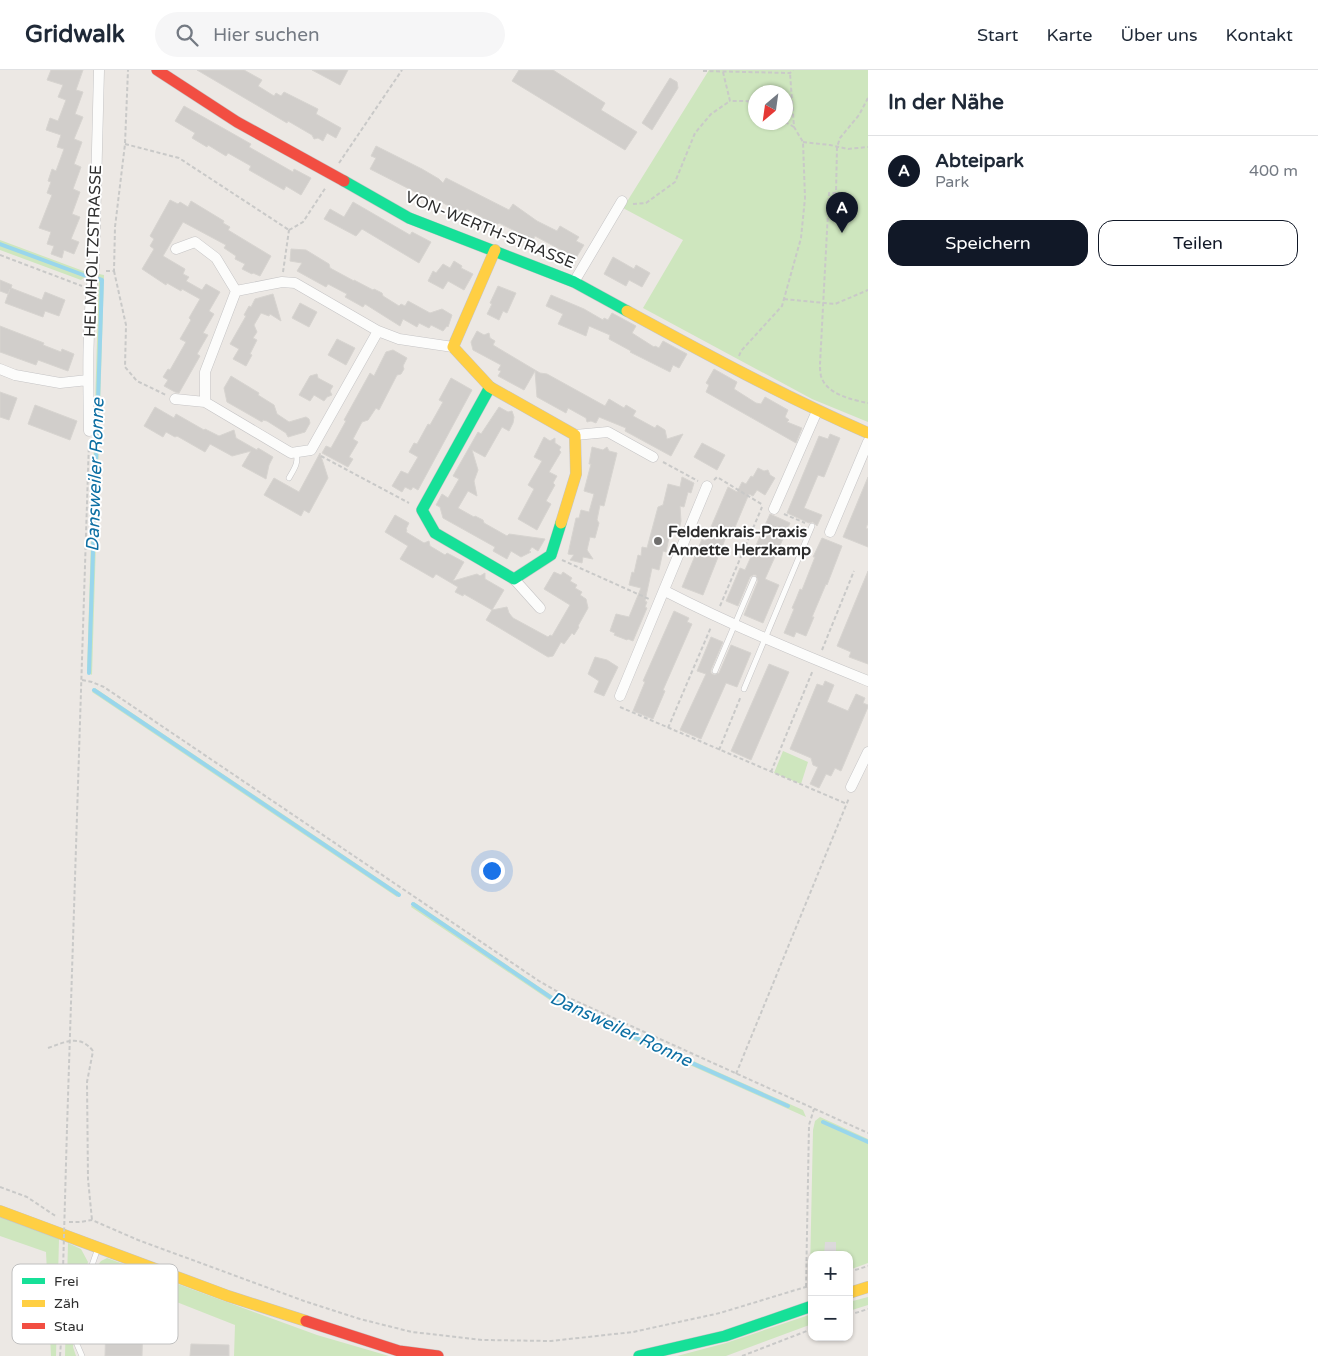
<!DOCTYPE html>
<html lang="de">
<head>
<meta charset="utf-8">
<style>
  :root { --surface:#fff; --page:#f6f6f7; --text:#1f2937; --muted:#747a83; --line:#e0e1e3; --accent:#111827 }
  body { margin:0; font-family:"Varela Round",sans-serif; background:var(--page); color:var(--text) }
  .controls { position:absolute; right:15px; bottom:15px; display:grid; overflow:hidden; border-radius:10px; box-shadow:0 1px 4px #0004 }
  .controls button { width:45px; height:45px; display:grid; place-items:center; padding:0; border:0; border-bottom:1px solid var(--line); background:var(--surface); color:var(--text); font:25px sans-serif }
  .compass { position:absolute; left:748px; top:15px; width:45px; height:45px; border-radius:50%; background:var(--surface); box-shadow:0 1px 4px #0004; rotate:209deg }
  .you { position:absolute; left:491px; top:800px; width:18px; height:18px; margin:-12px; border:4px solid #fff; border-radius:50%; background:#1a73e8; box-shadow:0 0 0 8px #1a73e833 }
  .badge { display:grid; place-items:center; width:32px; height:32px; border-radius:50%; background:var(--accent); color:#fff; font-size:16px; font-weight:700 }
  .pin { position:absolute; translate:-50% -41px; filter:drop-shadow(0 1px 2px #0008) }
  .pin::after { content:''; position:absolute; top:26px; width:18px; height:15px; background:inherit; clip-path:polygon(0 0,100% 0,50% 100%) }
  .list { margin:0; padding:0; list-style:none }
  h2 { display:flex; justify-content:space-between; align-items:center; height:65px; margin:0; padding:0 20px; font-size:21px }
  h2 small { font-size:16px; font-weight:400; color:var(--muted) }
  .list li { display:grid; grid-template-columns:32px 1fr auto; gap:15px; align-items:center; box-sizing:border-box; height:70px; padding:0 20px; border-top:1px solid var(--line) }
  .list b { display:block; font-size:19px; white-space:nowrap }
  .list p { margin:0; font-size:16px; white-space:nowrap; color:var(--muted) }
  .list em { font-size:16px; font-style:normal; color:var(--muted) }
  .actions { display:flex; gap:10px; padding:15px 20px }
  .actions a { flex:1; padding:11px 0; border:1px solid var(--accent); border-radius:15px; text-align:center; font-size:18px; color:var(--accent) }
  .actions .main { background:var(--accent); color:#fff }
  .icon { flex:none; width:28px; height:28px; fill:none; stroke:currentColor; stroke-width:2; stroke-linecap:round; stroke-linejoin:round }
  .map { position:relative; flex:none; width:868px; height:1286px; overflow:hidden }
  header { display:flex; align-items:center; gap:30px; box-sizing:border-box; height:70px; padding:0 25px; background:var(--surface); border-bottom:1px solid var(--line) }
  header strong { font-size:24px }
  nav { display:flex; gap:28px; margin-inline-start:auto; font-size:18px }
  .search { width:350px; height:45px; background:var(--page); display:flex; align-items:center; gap:12px; box-sizing:border-box; padding:0 18px; border-radius:28px; color:var(--muted); font-size:19px }
  main { display:flex }
  aside { flex:1; background:var(--surface) }
  .map>svg:first-child { display:block }
  .industrial { fill:#dcd9db }
  .green { fill:#cee6be; fill-rule:evenodd }
  .lines { fill:none; stroke-linecap:round; stroke-linejoin:round }
  .stream { stroke:#99d6ec; stroke-width:4 }
  .building { fill:#d1cecb; stroke:#d7d4d0 }
  .lane-casing { stroke:#c5c4c5; stroke-width:6 }
  .street-casing { stroke:#c5c4c5; stroke-width:11 }
  .fast-casing { stroke:#c5c4c5; stroke-width:12 }
  .slow-casing { stroke:#c5c4c5; stroke-width:12 }
  .jam-casing { stroke:#c5c4c5; stroke-width:12 }
  .path { stroke:#c9c9c8; stroke-width:2; stroke-dasharray:4 2.5; stroke-linecap:butt }
  .lane { stroke:#fcfcfb; stroke-width:5 }
  .street { stroke:#fcfcfb; stroke-width:10 }
  .fast { stroke:#16e098; stroke-width:11 }
  .slow { stroke:#ffcf43; stroke-width:11 }
  .jam { stroke:#f24e42; stroke-width:11 }
  .path-bridge { stroke:#c9c9c8; stroke-width:2; stroke-dasharray:4 2.5; stroke-linecap:butt }
  .poi-dot { fill:#706f6e; stroke:#fff; stroke-width:2 }
  .labels { text-anchor:middle; dominant-baseline:central; stroke-width:4; stroke-linejoin:round; paint-order:stroke }
  .street-label { font-size:16px; fill:#2e2e2e; stroke:#fff }
  .poi-label { font-size:16px; font-weight:bold; fill:#2e2e2e; stroke:#fff; text-anchor:start }
  .water-label { font-size:18px; font-style:italic; fill:#0d6fa3; stroke:#fff }
  .key { fill:#fff; stroke:#c0c0c0; stroke-width:1 }
  .key-label { font-size:14px; fill:#2e2e2e }
</style>
</head>
<body>
<header>
<strong>Gridwalk</strong>
<div class="search"><svg class="icon" aria-label="search" viewBox="0 0 24 24"><circle cx="10" cy="10" r="6"/><path d="M15 15l6 6"/></svg>Hier suchen</div>
<nav><a>Start</a><a>Karte</a><a>Über uns</a><a>Kontakt</a></nav>
</header>
<main>
<div class="map">
<svg width="868" height="1286" viewBox="0 0 868 1286">
  <rect width="100%" height="100%" fill="#ece8e4"/>
  <!-- industrial -->
  <path class="industrial" d="M 824,1172 L 836,1172 L 836,1185 L 824,1185 Z"/>
  <!-- green -->
  <path class="green" d="M 709,0 L 868,0 L 868,352 L 812,329 L 643,238 L 683,170 L 623,138 ZM 756,22 L 786,22 L 786,52 L 756,52 Z
    M 0,170 L 86,202 L 86,206 L 81,210 L 0,180 Z
    M 99,204 L 104,205 L 92,605 L 87,601 Z
    M 95,618 L 400,823 L 397,827 L 92,622 Z
    M 783,681 L 808,692 L 801,714 L 774,703 Z
    M 414,832 L 563,933 L 803,1040 L 806,1047 L 560,937 L 411,837 Z
    M 820,1047 L 868,1069 L 868,1193 L 849,1200 L 849,1185 L 836,1185 L 836,1172 L 825,1172 L 824,1185 L 812,1185 L 812,1210 L 810,1202 L 813,1060 L 815,1051 Z
    M 0,1147 L 59,1169 L 56,1286 L 51,1286 L 46,1182 L 0,1166 Z
    M 68,1173 L 81,1179 L 88,1192 L 78,1233 L 73,1277 L 76,1286 L 65,1286 Z
    M 107,1188 L 317,1265 L 389,1286 L 234,1286 L 235,1255 L 169,1229 L 87,1225 L 98,1195 L 101,1191 Z
    M 868,1227 L 868,1235 L 849,1241 L 849,1232 Z
    M 812,1244 L 812,1254 L 726,1286 L 677,1286 L 726,1273 Z"/>
  <g class="lines">
    <!-- stream -->
    <path class="stream" d="M 0,174 L 86,206
      M 89,603 L 102,210 L 99,209
      M 94,620 L 399,825
      M 413,834 L 562,935 L 788,1036
      M 823,1052 L 868,1072"/>
  </g>
  <!-- building -->
  <path class="building" d="M 51,0 L 83,0 L 76,20 L 83,22 L 75,44 L 83,47 L 74,69 L 82,72 L 74,94 L 81,97 L 73,119 L 80,122 L 72,144 L 80,147 L 71,169 L 79,172 L 74,184 L 64,180 L 62,188 L 51,184 L 54,176 L 47,174 L 51,162 L 39,158 L 52,125 L 47,123 L 51,112 L 48,111 L 52,99 L 56,101 L 64,79 L 57,77 L 61,65 L 46,60 L 50,48 L 58,51 L 66,30 L 58,27 L 63,15 L 47,10 Z
    M 197,0 L 244,0 L 262,10 L 258,16 L 274,26 L 276,23 L 281,26 L 284,22 L 318,39 L 316,44 L 341,58 L 336,68 L 327,63 L 323,71 L 318,68 L 314,69 L 312,65 L 288,51 L 287,53 Z
    M 312,0 L 348,0 L 340,15 Z
    M 519,0 L 553,0 L 605,33 L 601,40 L 637,62 L 625,80 L 512,11 Z
    M 670,8 L 677,12 L 678,18 L 652,60 L 642,53 Z
    M 184,36 L 251,74 L 249,77 L 293,102 L 294,99 L 311,108 L 301,125 L 286,116 L 284,120 L 249,100 L 251,96 L 228,83 L 226,86 L 208,75 L 207,77 L 192,68 L 195,63 L 175,51 Z
    M 376,76 L 422,99 L 439,109 L 443,113 L 446,108 L 509,140 L 513,134 L 537,151 L 557,161 L 560,156 L 579,167 L 576,171 L 584,175 L 576,188 L 535,166 L 533,170 L 499,153 L 498,154 L 494,154 L 467,139 L 464,144 L 430,126 L 429,129 L 370,99 L 376,88 L 371,86 Z
    M 170,130 L 178,134 L 180,132 L 188,137 L 191,131 L 224,151 L 223,153 L 230,157 L 228,160 L 271,186 L 260,206 L 253,203 L 252,204 L 242,199 L 245,194 L 235,189 L 236,186 L 224,178 L 226,175 L 183,152 L 163,186 L 185,199 L 183,204 L 189,207 L 186,211 L 202,220 L 206,214 L 220,222 L 209,241 L 214,244 L 203,263 L 208,265 L 197,284 L 200,286 L 179,323 L 175,322 L 164,316 L 168,310 L 163,307 L 168,299 L 170,300 L 186,272 L 180,269 L 191,250 L 189,248 L 200,229 L 182,219 L 181,221 L 167,213 L 166,215 L 142,199 L 154,179 L 150,176 L 154,169 L 150,166 Z
    M 353,132 L 410,165 L 412,162 L 431,172 L 419,193 L 362,159 L 356,166 L 324,149 L 330,139 L 344,147 Z
    M 291,179 L 306,180 L 329,194 L 330,198 L 354,211 L 354,210 L 373,220 L 374,219 L 382,223 L 383,226 L 399,236 L 401,234 L 405,236 L 408,231 L 430,243 L 442,239 L 452,245 L 448,257 L 447,256 L 443,261 L 431,255 L 429,258 L 419,253 L 417,257 L 403,249 L 400,256 L 365,234 L 363,237 L 345,227 L 347,224 L 328,214 L 326,217 L 297,201 L 302,193 L 290,191 Z
    M 613,187 L 634,199 L 636,195 L 650,203 L 642,217 L 629,210 L 626,216 L 604,204 Z
    M 454,191 L 462,196 L 461,198 L 473,204 L 464,220 L 448,211 L 443,219 L 428,211 L 433,201 L 436,203 L 443,194 L 450,198 Z
    M 0,210 L 12,215 L 11,218 L 42,230 L 45,222 L 65,230 L 59,246 L 45,241 L 43,247 L 5,233 L 10,219 L 8,224 L 0,221 Z
    M 498,216 L 516,223 L 507,243 L 503,241 L 499,250 L 487,244 L 492,234 L 490,233 Z
    M 273,224 L 281,251 L 270,244 L 269,246 L 261,243 L 254,255 L 257,262 L 253,268 L 257,270 L 250,284 L 252,285 L 246,296 L 233,289 L 239,279 L 230,274 L 246,246 L 244,245 L 249,236 L 251,237 L 255,229 Z
    M 551,225 L 584,239 L 603,250 L 604,248 L 608,250 L 612,243 L 636,256 L 632,263 L 654,277 L 655,276 L 659,278 L 663,271 L 687,284 L 679,298 L 673,295 L 670,302 L 630,282 L 631,281 L 609,269 L 610,265 L 589,256 L 586,266 L 558,254 L 563,244 L 546,236 Z
    M 300,233 L 317,242 L 309,257 L 292,248 Z
    M 0,256 L 44,273 L 43,275 L 61,282 L 62,279 L 74,284 L 68,301 L 38,290 L 36,295 L 0,282 Z
    M 477,261 L 484,265 L 489,263 L 490,268 L 495,271 L 493,275 L 540,303 L 547,304 L 605,336 L 609,329 L 624,338 L 626,335 L 636,341 L 633,346 L 655,358 L 657,355 L 665,360 L 667,369 L 683,364 L 671,386 L 625,361 L 626,358 L 599,347 L 596,353 L 591,351 L 587,352 L 586,348 L 568,338 L 566,343 L 537,327 L 535,301 L 524,320 L 498,306 L 501,301 L 498,300 L 501,295 L 473,280 L 471,272 Z
    M 337,269 L 355,278 L 346,295 L 328,285 Z
    M 393,280 L 407,288 L 403,296 L 404,299 L 401,304 L 397,305 L 379,340 L 376,338 L 368,350 L 362,352 L 353,369 L 358,372 L 349,387 L 353,389 L 348,397 L 322,383 L 326,376 L 331,378 L 346,351 L 344,350 L 370,303 L 374,306 L 386,282 Z
    M 714,299 L 737,312 L 734,319 L 756,333 L 761,334 L 765,327 L 788,340 L 785,347 L 789,350 L 787,352 L 802,358 L 796,373 L 706,322 L 709,315 L 706,313 Z
    M 317,304 L 318,308 L 333,316 L 330,321 L 332,325 L 327,327 L 324,331 L 314,325 L 310,331 L 299,325 L 310,306 Z
    M 231,306 L 259,323 L 258,325 L 274,335 L 277,344 L 289,352 L 306,347 L 309,349 L 310,353 L 305,362 L 288,367 L 286,363 L 267,351 L 263,350 L 262,352 L 227,332 L 224,318 Z
    M 451,308 L 472,320 L 418,420 L 413,417 L 411,420 L 405,417 L 402,422 L 392,416 L 401,401 L 408,404 L 418,387 L 409,382 L 414,373 L 417,374 L 428,354 L 430,355 L 443,332 L 439,330 Z
    M 0,322 L 17,328 L 9,350 L 0,347 Z
    M 35,335 L 77,351 L 70,370 L 28,354 Z
    M 155,337 L 174,348 L 176,344 L 204,360 L 205,359 L 219,366 L 234,360 L 236,368 L 257,380 L 258,378 L 273,387 L 269,395 L 266,409 L 242,396 L 251,381 L 232,386 L 210,374 L 205,382 L 177,366 L 175,367 L 166,362 L 163,367 L 144,356 Z
    M 499,337 L 508,342 L 512,341 L 514,347 L 513,353 L 509,361 L 502,357 L 485,387 L 472,380 L 478,400 L 474,411 L 477,426 L 468,421 L 458,438 L 474,447 L 475,446 L 483,450 L 484,453 L 507,466 L 509,464 L 545,469 L 538,481 L 532,477 L 529,481 L 531,482 L 521,487 L 511,481 L 507,489 L 493,481 L 495,477 L 443,448 L 440,437 L 436,435 L 442,424 L 448,428 L 459,409 L 453,406 L 478,362 L 481,364 Z
    M 830,364 L 840,368 L 824,407 L 818,405 L 804,438 L 822,445 L 817,456 L 813,452 L 809,453 L 787,443 L 819,366 L 828,369 Z
    M 544,367 L 550,371 L 555,368 L 555,373 L 561,377 L 559,380 L 561,382 L 549,402 L 557,406 L 553,413 L 555,415 L 546,431 L 551,434 L 537,460 L 518,449 L 534,419 L 528,415 L 542,391 L 534,387 Z
    M 702,373 L 725,385 L 717,400 L 694,387 Z
    M 592,377 L 603,380 L 607,377 L 609,381 L 617,383 L 604,436 L 600,435 L 597,450 L 599,453 L 595,468 L 590,467 L 587,480 L 593,489 L 583,487 L 582,493 L 570,490 L 574,485 L 568,484 L 576,448 L 579,448 L 581,440 L 589,442 L 594,424 L 584,421 L 591,394 L 589,394 Z
    M 320,383 L 328,408 L 309,443 L 304,440 L 301,446 L 264,425 L 274,408 L 299,422 Z
    M 758,398 L 764,401 L 768,400 L 770,405 L 775,408 L 765,425 L 757,420 L 753,426 L 749,424 L 730,469 L 726,467 L 703,525 L 682,517 L 702,469 L 705,471 L 728,417 L 737,422 L 742,412 L 746,414 L 751,406 L 753,407 Z
    M 682,407 L 694,413 L 691,423 L 688,422 L 684,437 L 680,436 L 681,451 L 679,460 L 671,458 L 666,482 L 663,481 L 659,500 L 652,498 L 645,531 L 647,532 L 645,537 L 647,538 L 633,571 L 628,569 L 627,570 L 614,565 L 615,563 L 610,561 L 616,544 L 629,547 L 641,518 L 629,515 L 632,502 L 634,503 L 638,485 L 641,486 L 642,477 L 647,478 L 658,437 L 663,435 L 668,414 L 680,417 Z
    M 868,407 L 868,453 L 866,458 L 868,459 L 868,477 L 843,467 Z
    M 770,444 L 790,453 L 765,509 L 779,515 L 763,553 L 744,545 L 758,511 L 756,505 L 753,505 L 750,507 L 738,536 L 726,531 L 740,498 L 745,500 Z
    M 395,445 L 409,453 L 406,459 L 407,460 L 406,462 L 424,473 L 429,471 L 430,476 L 445,485 L 447,483 L 464,492 L 453,511 L 477,504 L 480,506 L 485,503 L 485,509 L 504,520 L 492,540 L 464,524 L 463,526 L 455,522 L 458,517 L 436,504 L 433,508 L 400,489 L 408,476 L 385,462 Z
    M 822,468 L 842,476 L 827,515 L 826,514 L 812,547 L 814,547 L 806,566 L 796,562 L 794,567 L 784,563 L 794,539 L 792,538 L 796,529 L 800,519 L 802,520 L 815,487 L 813,487 Z
    M 868,501 L 868,594 L 849,587 L 851,582 L 837,576 Z
    M 554,502 L 561,505 L 563,502 L 572,508 L 570,511 L 577,515 L 575,518 L 582,522 L 580,525 L 586,529 L 588,538 L 578,556 L 579,557 L 574,565 L 572,563 L 564,574 L 561,572 L 553,586 L 548,587 L 486,550 L 492,540 L 507,537 L 509,543 L 513,548 L 548,567 L 550,565 L 552,566 L 570,535 L 544,519 Z
    M 674,541 L 689,548 L 687,552 L 692,554 L 663,620 L 665,621 L 653,649 L 633,641 L 645,612 L 643,611 Z
    M 711,567 L 723,572 L 711,600 L 711,603 L 714,605 L 719,603 L 731,575 L 751,583 L 737,617 L 726,613 L 701,669 L 680,660 L 706,604 L 697,601 Z
    M 595,587 L 607,590 L 618,597 L 604,626 L 594,622 L 599,611 L 588,604 Z
    M 769,594 L 789,602 L 751,690 L 731,681 Z
    M 825,611 L 834,615 L 827,632 L 848,641 L 856,624 L 865,628 L 863,633 L 868,635 L 868,637 L 841,701 L 835,698 L 831,706 L 826,704 L 819,718 L 810,714 L 818,697 L 813,695 L 811,688 L 790,679 L 817,614 L 823,616 Z
    M 106,1251 L 143,1252 L 142,1286 L 105,1286 Z
    M 191,1274 L 229,1275 L 229,1286 L 190,1286 Z"/>
  <g class="lines">
    <!-- lane casing -->
    <g class="lane-casing">
      <path id="lane" d="M 289,408 C 294,399 299,393 296,383
        M 715,601 L 754,509
        M 744,619 L 812,456
        M 82,1286 L 76,1272 L 81,1234 L 84,1218 L 98,1178"/>
    </g>
    <!-- street casing -->
    <g class="street-casing">
      <path id="street" d="M 176,179 L 195,172 L 216,188 L 236,221
        M 574,212 L 622,131
        M 378,261 L 311,380 L 291,383 L 205,332 L 205,302 L 236,221 L 282,212 L 295,213 L 378,261 L 399,269 L 453,277
        M 0,299 L 15,305 L 60,313 L 88,310
        M 175,329 L 205,332
        M 89,361 C 88,307 87,252 94,198 L 99,0
        M 575,365 L 608,362 L 653,387
        M 774,439 L 817,341
        M 830,462 L 868,372
        M 514,509 L 540,538
        M 665,521 C 731,555 799,583 868,611
        M 620,626 L 707,416
        M 851,717 L 868,682"/>
    </g>
    <!-- fast casing -->
    <g class="fast-casing">
      <path id="fast" d="M 344,111 L 409,148 L 574,212 L 627,241
        M 490,317 L 422,440 L 435,463 L 514,509 L 551,485 L 561,453
        M 639,1286 L 725,1266 L 812,1236"/>
    </g>
    <!-- slow casing -->
    <g class="slow-casing">
      <path id="slow" d="M 495,180 L 453,277 L 490,317 L 575,365 L 576,404 L 561,453
        M 627,241 C 706,284 785,327 868,363
        M 0,1141 L 228,1226 L 306,1251
        M 849,1223 L 868,1217"/>
    </g>
    <!-- jam casing -->
    <g class="jam-casing">
      <path id="jam" d="M 157,0 L 237,52 L 344,111
        M 306,1251 L 399,1281 L 438,1286"/>
    </g>
    <!-- path -->
    <path class="path" d="M 703,1 L 790,3 L 793,0
      M 723,2 L 730,31 L 746,31 L 756,33
      M 868,28 L 859,45 L 840,68 L 837,77 L 836,123 L 829,123 L 820,294 C 820,297 820,302 821,306 C 826,324 852,330 868,333
      M 785,52 L 794,57
      M 803,72 L 830,75 L 848,79 L 868,77
      M 125,74 L 179,88 L 289,160
      M 339,93 L 402,0
      M 633,134 L 646,133 L 675,112 L 695,63 L 711,44 L 730,31
      M 289,160 L 303,152 L 326,117
      M 0,185 L 82,216
      M 106,201 L 114,201 L 115,157 L 125,74 L 128,0
      M 114,201 L 126,255 L 125,297 L 137,311 L 166,325
      M 283,202 L 289,160
      M 784,229 L 835,234 L 868,220
      M 739,286 L 741,281 L 782,236 L 801,168 L 805,128 L 803,72 L 794,57 L 790,3
      M 321,386 L 409,433
      M 663,392 L 698,411
      M 714,410 L 717,407 L 763,435
      M 784,444 L 805,453
      M 562,490 L 649,529
      M 720,536 L 762,437
      M 822,580 L 854,501
      M 82,610 L 92,612 L 104,617 L 539,911 L 567,927 L 868,1063
      M 620,637 L 847,734
      M 668,658 L 711,557
      M 719,680 L 741,626
      M 771,702 L 813,600
      M 48,978 C 65,972 80,964 93,981 L 87,1012 L 88,1109 L 92,1150
      M 736,1004 L 849,728
      M 67,1058 L 89,371
      M 0,1117 L 27,1127 L 57,1147
      M 69,1152 L 80,1152 L 92,1150 L 138,1170 L 304,1231 L 360,1249 L 412,1262 L 483,1270 L 551,1271 L 633,1262 L 720,1243 L 812,1215
      M 849,1202 L 868,1196
      M 806,1217 L 809,1055 L 814,1039
      M 849,1245 L 868,1239
      M 60,1286 L 61,1272
      M 742,1286 L 812,1259"/>
    <!-- lane -->
    <use href="#lane" class="lane"/>
    <!-- street -->
    <use href="#street" class="street"/>
    <!-- fast -->
    <use href="#fast" class="fast"/>
    <!-- slow -->
    <use href="#slow" class="slow"/>
    <!-- jam -->
    <use href="#jam" class="jam"/>
    <!-- path-bridge -->
    <path class="path-bridge" d="M 61,1272 L 67,1058"/>
  </g>
  <!-- markers -->
  <circle class="poi-dot" cx="658" cy="471" r="5"/>
  <g class="labels">
    <!-- street labels -->
    <g class="street-label">
      <text transform="translate(490 160) rotate(22)">VON-WERTH-STRASSE</text>
      <text transform="translate(93 181) rotate(-88)">HELMHOLTZSTRASSE</text>
    </g>
    <!-- poi labels -->
    <g class="poi-label">
      <text x="668" y="462">Feldenkrais-Praxis<tspan x="668" dy="18">Annette Herzkamp</tspan></text>
    </g>
    <!-- water labels -->
    <g class="water-label">
      <text transform="translate(95 405) rotate(-88)">Dansweiler Ronne</text>
      <text transform="translate(621 959) rotate(25)">Dansweiler Ronne</text>
    </g>
  </g>
  <!-- legend -->
  <rect x="12" y="1194" width="166" height="80" rx="8" class="key"/>
  <rect x="22" y="1208" width="23" height="6" fill="#16e098"/>
  <rect x="22" y="1230" width="23" height="7" fill="#ffcf43"/>
  <rect x="22" y="1253" width="23" height="6" fill="#f24e42"/>
  <g class="key-label">
    <text x="54" y="1216">Frei</text>
    <text x="54" y="1238">Zäh</text>
    <text x="54" y="1261">Stau</text>
  </g>
</svg>
<div class="controls">
<button>+</button>
<button>−</button>
</div>
<svg class="compass" viewBox="-18 -18 36 36"><path d="M0-13l5 13h-10z" fill="#e53935"/><path d="M0 13l5-13h-10z" fill="#747a83"/></svg>
<div class="you"></div>
<div class="pin badge" style="left:842px;top:163px">A</div>
</div>
<aside>
<h2>In der Nähe<small></small></h2>
<ul class="list">
<li><span class="badge">A</span><div><b>Abteipark</b><p>Park</p></div><em>400 m</em></li>
</ul>
<div class="actions"><a class="main">Speichern</a><a>Teilen</a></div>
</aside>
</main>
</body>
</html>
